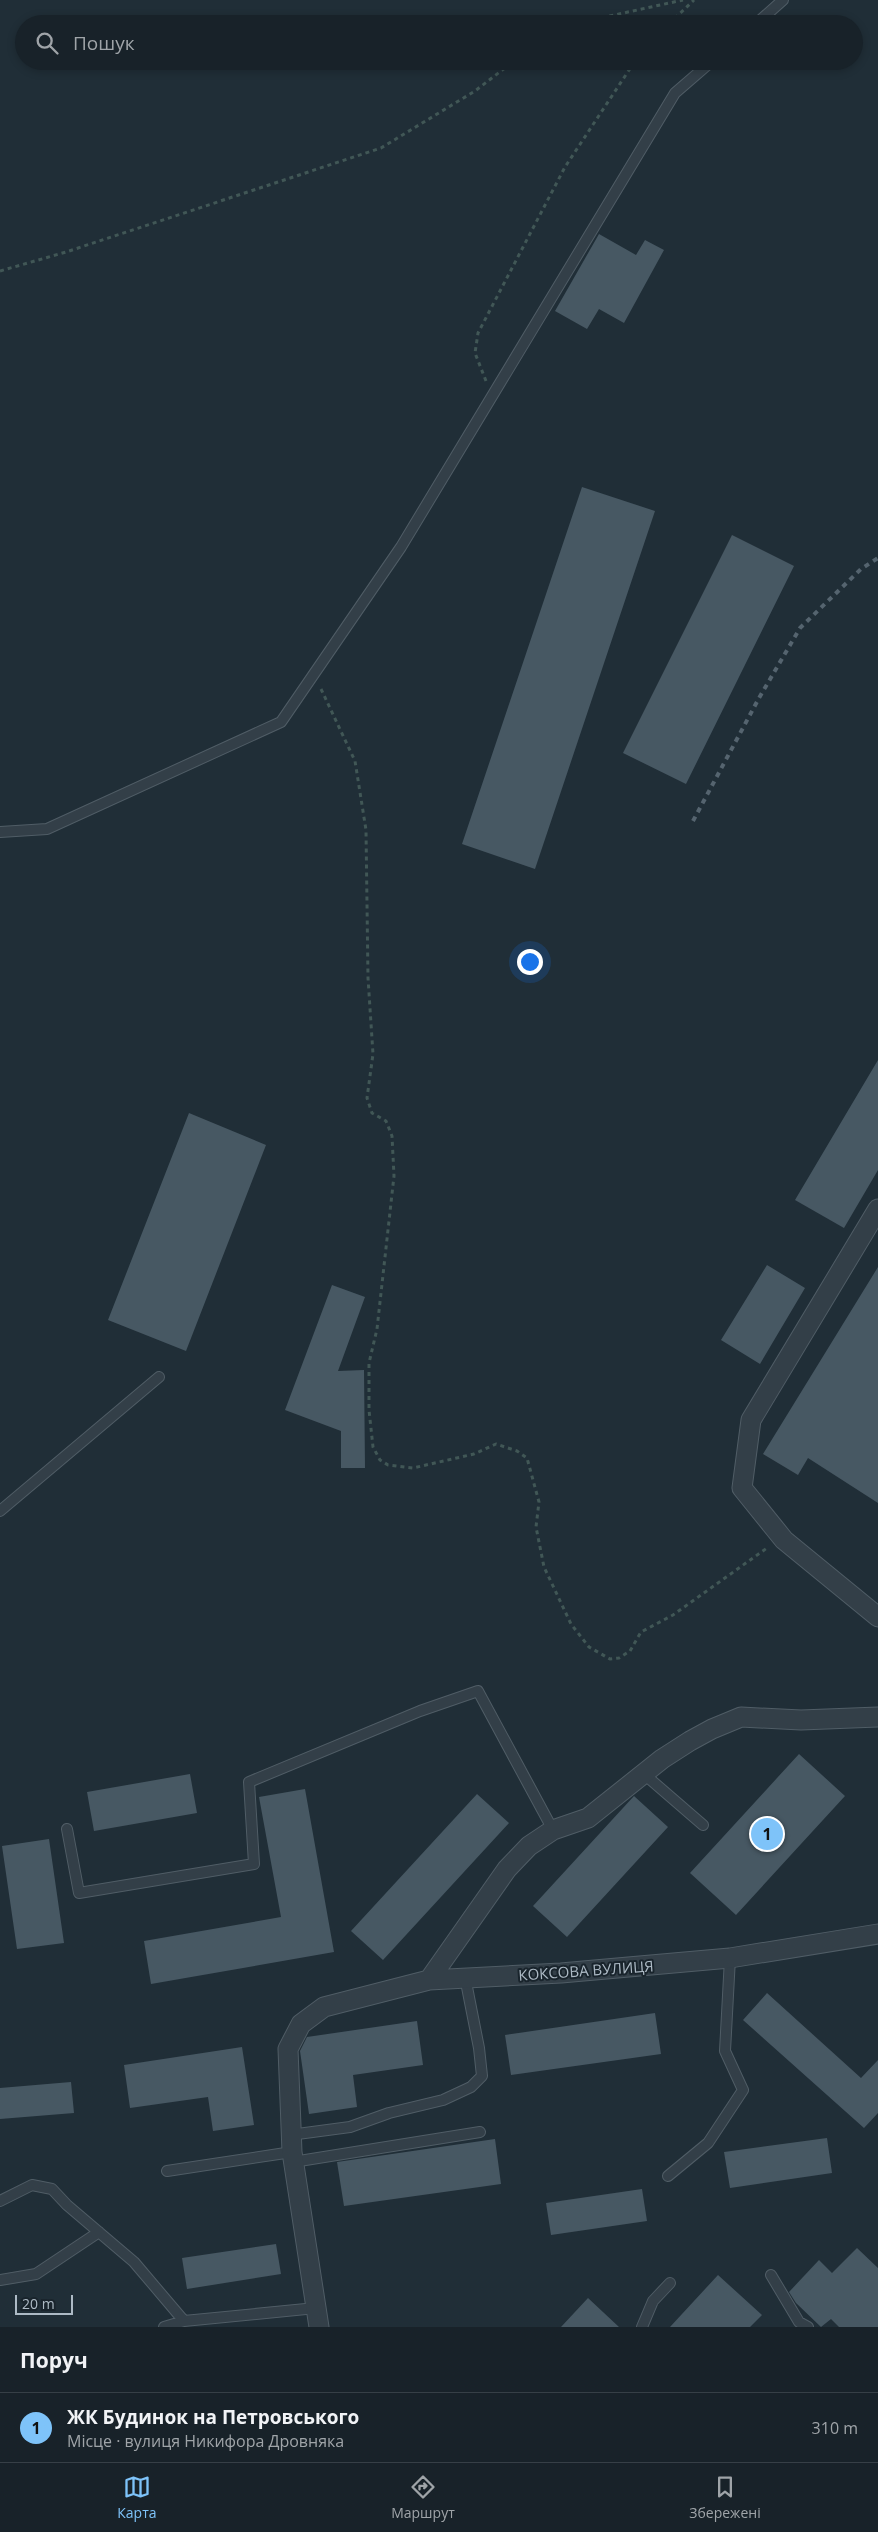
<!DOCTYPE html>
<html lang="uk">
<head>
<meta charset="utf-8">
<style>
  :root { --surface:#182229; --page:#212a31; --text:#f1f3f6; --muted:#9fa4a8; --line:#363f46; --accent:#7ec3f9 }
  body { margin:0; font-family:"Open Sans",sans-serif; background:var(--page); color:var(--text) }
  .scale { position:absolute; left:15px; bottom:12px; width:58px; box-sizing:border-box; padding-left:5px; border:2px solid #adbac5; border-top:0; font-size:14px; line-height:18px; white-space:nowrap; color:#adbac5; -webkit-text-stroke:4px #19242c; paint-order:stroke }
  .you { position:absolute; left:529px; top:961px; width:18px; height:18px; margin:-12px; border:4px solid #fff; border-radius:50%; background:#1a73e8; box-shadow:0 0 0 8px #1a73e833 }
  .badge { display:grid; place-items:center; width:32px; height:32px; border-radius:50%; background:var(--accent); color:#111; font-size:16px; font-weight:700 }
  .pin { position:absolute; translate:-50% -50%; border:2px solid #fff; box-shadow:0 1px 5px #0006 }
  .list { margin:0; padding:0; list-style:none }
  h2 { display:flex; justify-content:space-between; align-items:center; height:65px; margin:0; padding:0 20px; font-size:21px }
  h2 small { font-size:16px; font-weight:400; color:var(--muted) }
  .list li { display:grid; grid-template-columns:32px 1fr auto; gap:15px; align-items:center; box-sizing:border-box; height:70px; padding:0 20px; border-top:1px solid var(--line) }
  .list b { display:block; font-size:19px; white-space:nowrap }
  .list p { margin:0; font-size:16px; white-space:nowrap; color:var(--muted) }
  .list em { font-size:16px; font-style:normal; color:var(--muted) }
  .icon { flex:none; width:28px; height:28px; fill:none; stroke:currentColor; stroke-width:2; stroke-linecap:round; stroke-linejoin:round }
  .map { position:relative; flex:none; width:878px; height:2327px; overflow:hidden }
  .search { position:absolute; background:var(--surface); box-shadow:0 2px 8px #0003; left:15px; right:15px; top:15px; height:55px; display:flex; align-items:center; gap:12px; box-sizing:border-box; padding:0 18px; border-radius:28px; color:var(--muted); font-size:19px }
  .sheet { height:135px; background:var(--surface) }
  nav { display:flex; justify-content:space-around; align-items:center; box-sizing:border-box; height:70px; border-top:1px solid var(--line); background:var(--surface); font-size:14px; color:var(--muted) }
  nav a { display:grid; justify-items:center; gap:2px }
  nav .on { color:var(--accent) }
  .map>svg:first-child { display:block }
  .building { fill:#475863 }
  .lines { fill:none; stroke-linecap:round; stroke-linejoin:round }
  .service-casing { stroke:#505d66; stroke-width:12 }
  .minor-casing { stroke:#505d66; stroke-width:21 }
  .path { stroke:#415756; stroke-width:3; stroke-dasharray:4 4; stroke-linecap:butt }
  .service { stroke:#333f48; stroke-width:10 }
  .minor { stroke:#333f48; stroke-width:19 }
  .rail { stroke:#55646f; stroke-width:4; stroke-dasharray:5 5; stroke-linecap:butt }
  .labels { text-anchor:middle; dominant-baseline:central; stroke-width:4; stroke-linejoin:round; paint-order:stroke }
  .street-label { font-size:15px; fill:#adbac5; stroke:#19242c }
</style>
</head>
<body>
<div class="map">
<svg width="878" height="2327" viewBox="0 0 878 2327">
  <rect width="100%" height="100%" fill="#202e37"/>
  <!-- building -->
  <path class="building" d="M 599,234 L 636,255 L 645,240 L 664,250 L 624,323 L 599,309 L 587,329 L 555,311 Z
    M 582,487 L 655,511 L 535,869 L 462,844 Z
    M 732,535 L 794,566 L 686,784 L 623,753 Z
    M 878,1060 L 878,1170 L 844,1228 L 795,1200 Z
    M 189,1113 L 266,1145 L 186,1351 L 108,1320 Z
    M 767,1265 L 805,1288 L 760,1364 L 721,1340 Z
    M 878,1267 L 878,1503 L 808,1458 L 798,1475 L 763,1454 Z
    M 332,1285 L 365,1297 L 338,1371 L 364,1370 L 365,1468 L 341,1468 L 341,1431 L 285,1410 Z
    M 799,1754 L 845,1796 L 736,1915 L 690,1873 Z
    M 190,1774 L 197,1813 L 94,1831 L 87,1792 Z
    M 305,1789 L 334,1952 L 151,1984 L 144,1941 L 281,1917 L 259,1797 Z
    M 477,1794 L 509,1823 L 383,1960 L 351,1931 Z
    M 634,1796 L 668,1827 L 567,1937 L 533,1906 Z
    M 49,1839 L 64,1943 L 17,1949 L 2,1846 Z
    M 767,1993 L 861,2078 L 878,2060 L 878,2113 L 864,2128 L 743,2020 Z
    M 655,2013 L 661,2054 L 511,2075 L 505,2035 Z
    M 417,2021 L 423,2065 L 353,2075 L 357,2107 L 309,2114 L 300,2051 L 307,2037 Z
    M 242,2047 L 254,2125 L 213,2131 L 208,2097 L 130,2108 L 124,2065 Z
    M 71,2082 L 74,2113 L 0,2119 L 0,2088 Z
    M 827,2138 L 832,2173 L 730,2188 L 724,2152 Z
    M 495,2139 L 501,2184 L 344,2206 L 337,2162 Z
    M 642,2189 L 647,2221 L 551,2235 L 546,2203 Z
    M 276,2244 L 281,2274 L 187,2289 L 182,2258 Z
    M 857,2248 L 878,2268 L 878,2327 L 839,2327 L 831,2319 L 821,2327 L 796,2303 L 789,2292 L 819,2260 L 832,2273 Z
    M 718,2275 L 762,2315 L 750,2327 L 670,2327 Z
    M 588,2298 L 619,2327 L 561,2327 Z"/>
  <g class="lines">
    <!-- service casing -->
    <g class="service-casing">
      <path id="service" d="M 756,24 L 783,0
        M 0,832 L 47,829 L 281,722 L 401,547 L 675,93 L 712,61
        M 0,1511 L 159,1377
        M 644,1774 L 703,1825
        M 67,1829 L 79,1893 L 254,1864 L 249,1782 L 420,1711 L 478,1691 L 553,1830
        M 290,2135 L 350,2127 L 389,2113 L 443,2100 L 471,2087 L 482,2076 L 479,2048 L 465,1977
        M 293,2162 L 480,2132
        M 167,2171 L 292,2152
        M 668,2176 L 708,2143 L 743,2090 L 725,2051 L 730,1958
        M 0,2201 L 32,2185 L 52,2189 L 67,2205 L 134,2262 L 184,2321 L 316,2308
        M 771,2275 L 799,2322 L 808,2327
        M 0,2280 L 36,2274 L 99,2232
        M 164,2327 L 184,2321
        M 642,2327 L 653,2301 L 670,2283"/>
    </g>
    <!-- minor casing -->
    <g class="minor-casing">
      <path id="minor" d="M 878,1209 L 751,1420 L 742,1488 L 784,1540 L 878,1617
        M 429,1980 L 507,1869 L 529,1846 L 553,1830 L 588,1818 L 662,1759 L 690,1741 L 712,1729 L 741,1717 L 801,1720 L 878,1717
        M 319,2327 L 292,2152 L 288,2049 L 301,2024 L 324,2007 L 429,1980 L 561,1973 L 730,1958 L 878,1934"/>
    </g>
    <!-- path -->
    <path class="path" d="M 587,24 L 596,19 L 683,0
      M 669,24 L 694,0
      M 0,271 L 66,252 L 381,148 L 475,91 L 514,61
      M 486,381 L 475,353 L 478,333 L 565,167 L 635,61
      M 321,689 L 355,761 L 366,830 L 368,978 L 373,1054 L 367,1098 L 372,1113 L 386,1121 L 392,1136 L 394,1176 L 377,1329 L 369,1363 L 369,1410 L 373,1447 L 380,1460 L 388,1465 L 413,1468 L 474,1454 L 496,1444 L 517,1451 L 527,1458 L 539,1502 L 536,1527 L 544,1567 L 571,1624 L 589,1647 L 610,1659 L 619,1658 L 630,1651 L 641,1632 L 673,1615 L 767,1548"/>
    <!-- service -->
    <use href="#service" class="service"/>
    <!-- minor -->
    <use href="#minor" class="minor"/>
    <!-- rail -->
    <path class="rail" d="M 693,821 L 759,698 L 800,628 L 861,569 L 878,558"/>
  </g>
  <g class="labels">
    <!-- street labels -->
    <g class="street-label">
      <text transform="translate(586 1970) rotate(-4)">КОКСОВА ВУЛИЦЯ</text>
    </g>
  </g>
</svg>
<div class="scale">20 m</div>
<div class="you"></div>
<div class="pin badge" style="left:767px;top:1834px">1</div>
<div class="search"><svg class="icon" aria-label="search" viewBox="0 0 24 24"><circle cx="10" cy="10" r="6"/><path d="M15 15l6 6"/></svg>Пошук</div>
</div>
<section class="sheet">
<h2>Поруч<small></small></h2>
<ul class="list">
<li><span class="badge">1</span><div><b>ЖК Будинок на Петровського</b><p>Місце · вулиця Никифора Дровняка</p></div><em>310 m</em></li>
</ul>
</section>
<nav>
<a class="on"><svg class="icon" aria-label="map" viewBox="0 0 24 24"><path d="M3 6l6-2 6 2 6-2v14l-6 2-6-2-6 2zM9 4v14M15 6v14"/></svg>Карта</a>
<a><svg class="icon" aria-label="directions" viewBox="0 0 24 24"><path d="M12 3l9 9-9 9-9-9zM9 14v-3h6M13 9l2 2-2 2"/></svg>Маршрут</a>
<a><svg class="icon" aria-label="saved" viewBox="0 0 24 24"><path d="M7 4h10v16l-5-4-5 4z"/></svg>Збережені</a>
</nav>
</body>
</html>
